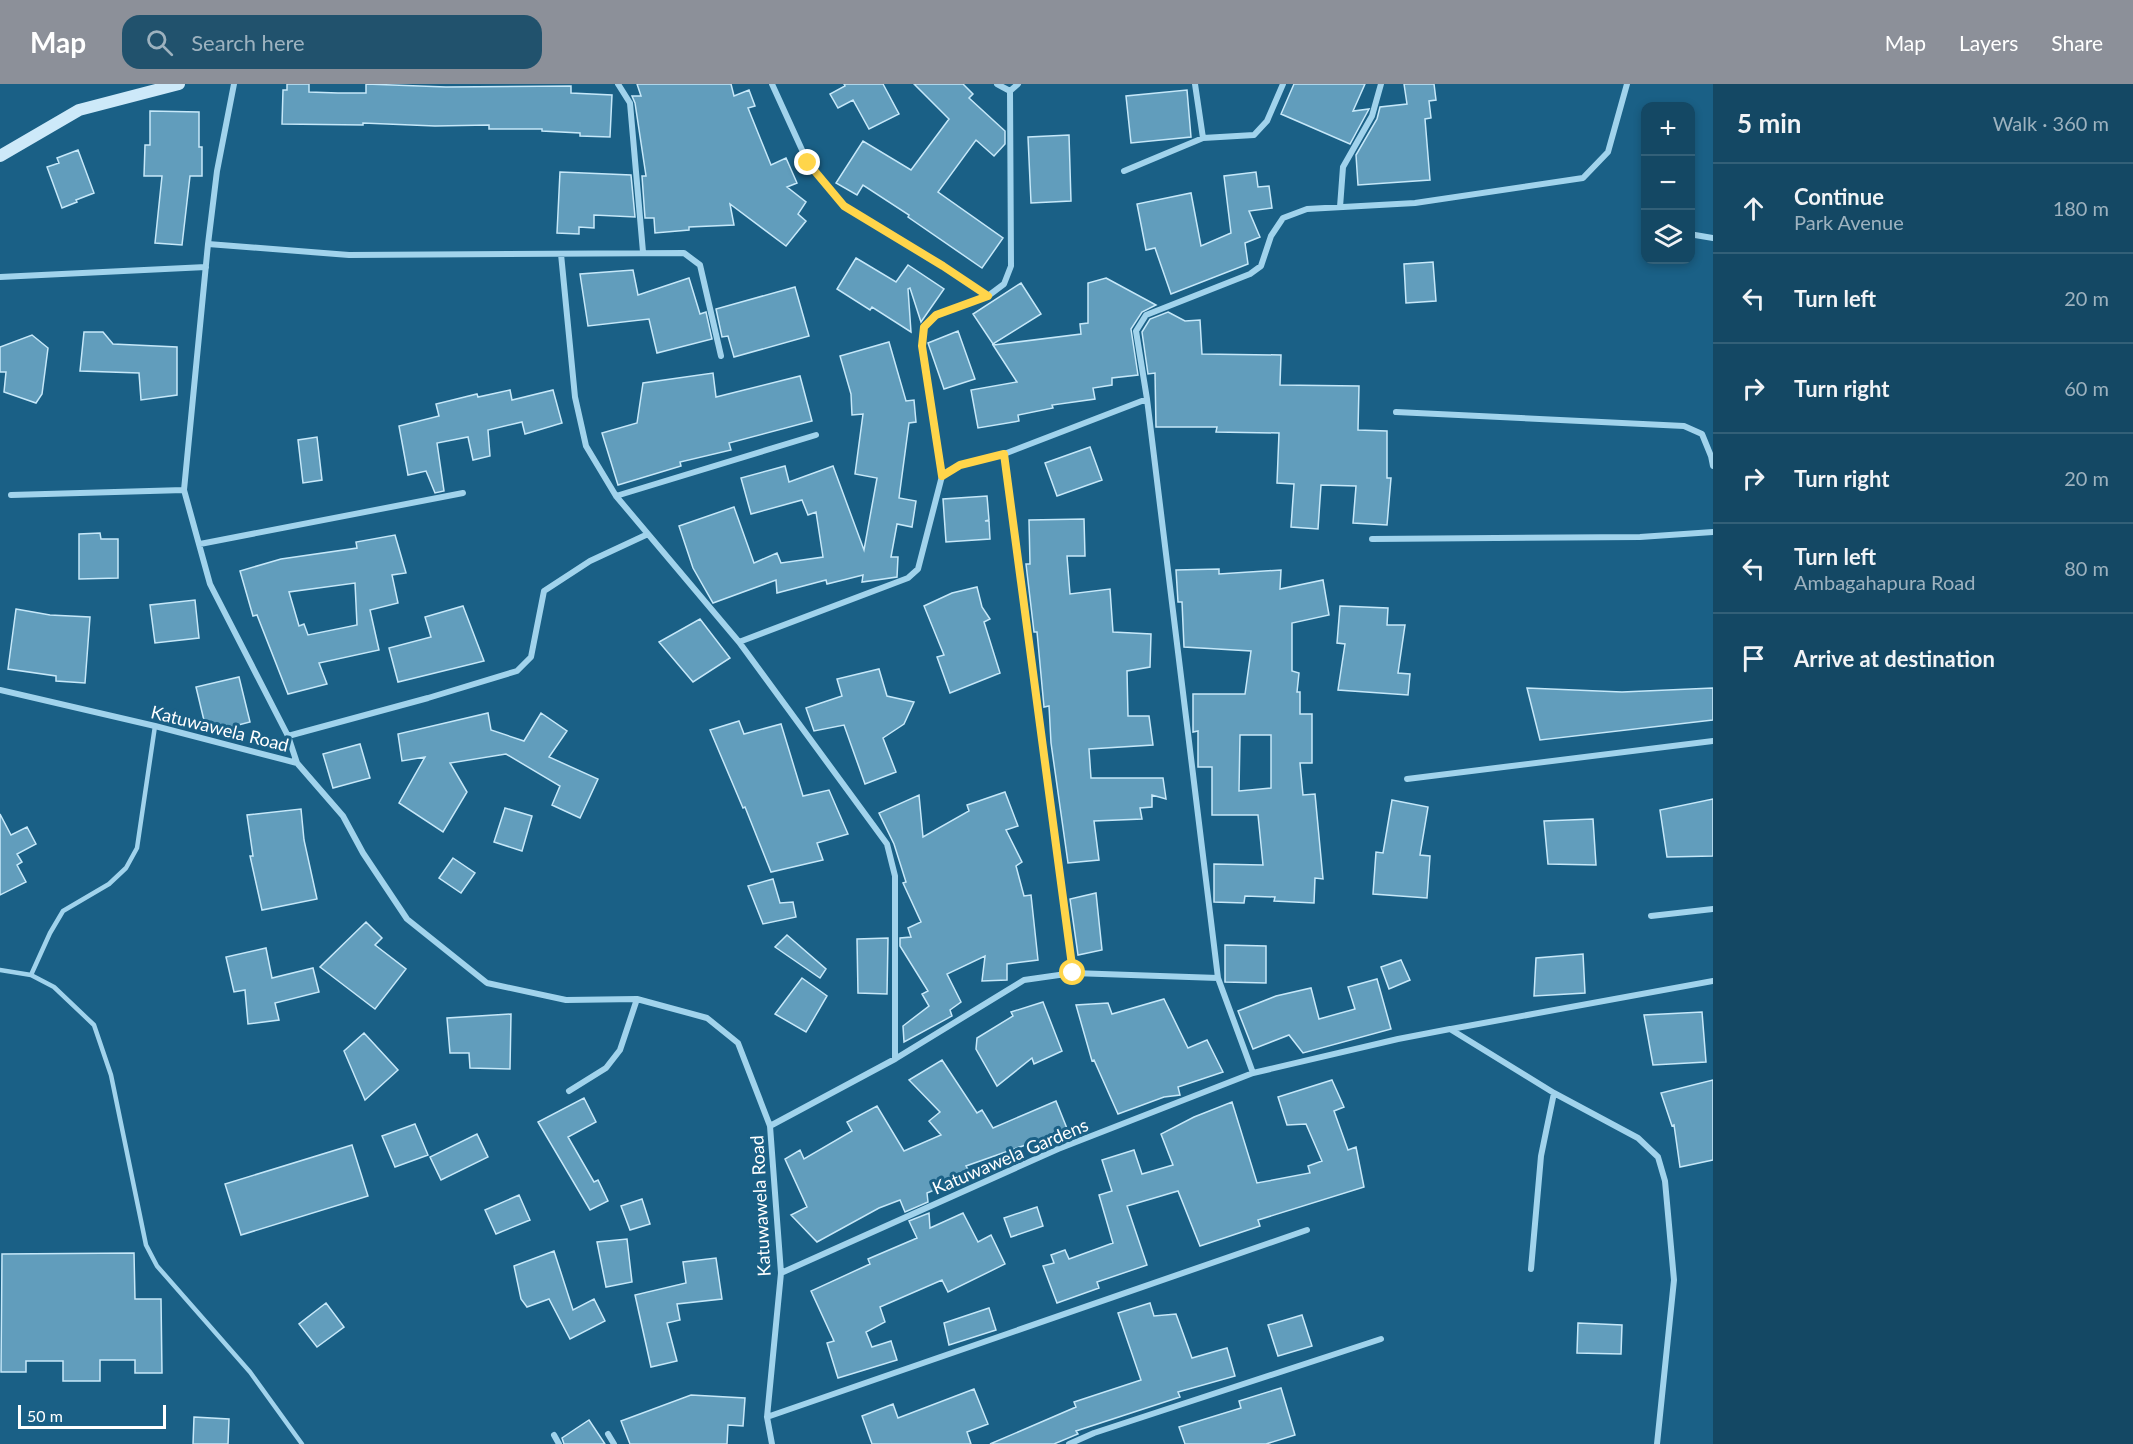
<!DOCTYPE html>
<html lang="en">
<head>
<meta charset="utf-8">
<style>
  :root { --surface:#144864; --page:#21526d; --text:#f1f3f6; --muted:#9db2bf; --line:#336078; --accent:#8c9099 }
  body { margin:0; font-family:Lato,sans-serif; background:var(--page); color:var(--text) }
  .controls { position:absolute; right:18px; top:18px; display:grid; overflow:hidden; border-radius:12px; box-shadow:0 3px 9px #0003 }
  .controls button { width:54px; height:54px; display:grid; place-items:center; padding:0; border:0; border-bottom:2px solid var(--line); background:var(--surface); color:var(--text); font:30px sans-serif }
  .scale { position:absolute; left:18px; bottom:15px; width:148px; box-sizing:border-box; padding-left:6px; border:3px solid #fff; border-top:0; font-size:16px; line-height:21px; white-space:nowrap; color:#fff; -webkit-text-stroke:4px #1a6086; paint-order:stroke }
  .stop { position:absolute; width:18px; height:18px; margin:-14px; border:4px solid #ffd54a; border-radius:50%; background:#fff }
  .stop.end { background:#ffd54a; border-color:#fff; box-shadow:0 2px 6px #0008 }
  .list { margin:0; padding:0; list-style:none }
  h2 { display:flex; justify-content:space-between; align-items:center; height:78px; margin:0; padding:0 24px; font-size:26px }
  h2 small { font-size:20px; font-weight:400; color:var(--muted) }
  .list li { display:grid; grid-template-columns:39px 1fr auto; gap:18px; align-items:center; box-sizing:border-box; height:90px; padding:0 24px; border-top:2px solid var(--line) }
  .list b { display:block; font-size:22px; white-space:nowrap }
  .list p { margin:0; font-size:20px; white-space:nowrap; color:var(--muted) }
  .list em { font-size:20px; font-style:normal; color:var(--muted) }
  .icon { flex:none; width:33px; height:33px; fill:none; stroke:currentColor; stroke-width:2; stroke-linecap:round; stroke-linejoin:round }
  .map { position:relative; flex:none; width:1713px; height:1360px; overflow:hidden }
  header { display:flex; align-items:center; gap:36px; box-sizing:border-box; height:84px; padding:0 30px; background:var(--accent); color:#fff }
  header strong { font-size:28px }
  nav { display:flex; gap:33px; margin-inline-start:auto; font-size:21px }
  .search { width:420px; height:54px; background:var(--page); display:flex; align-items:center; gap:15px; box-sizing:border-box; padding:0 21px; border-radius:18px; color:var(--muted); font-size:22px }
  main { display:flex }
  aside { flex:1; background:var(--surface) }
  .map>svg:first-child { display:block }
  .building { fill:#619dbc; stroke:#c6e8f9; stroke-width:1.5; fill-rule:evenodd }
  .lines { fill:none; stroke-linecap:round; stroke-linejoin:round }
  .lane { stroke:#a1d3ec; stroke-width:4.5 }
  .street { stroke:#a1d3ec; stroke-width:6 }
  .secondary { stroke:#cde9f9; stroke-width:12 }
  .route { stroke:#ffd54a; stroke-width:8 }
  .labels { text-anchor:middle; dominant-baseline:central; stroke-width:6; stroke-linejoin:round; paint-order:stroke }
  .street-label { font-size:18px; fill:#fff; stroke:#1a6086 }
</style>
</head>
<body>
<header>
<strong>Map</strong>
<div class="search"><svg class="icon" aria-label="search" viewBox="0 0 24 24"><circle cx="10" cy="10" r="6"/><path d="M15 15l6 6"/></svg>Search here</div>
<nav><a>Map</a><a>Layers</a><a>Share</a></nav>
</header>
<main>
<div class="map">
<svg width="1713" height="1360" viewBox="0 0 1713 1360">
  <rect width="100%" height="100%" fill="#1a6086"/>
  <!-- building -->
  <path class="building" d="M 287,0 L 309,0 L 309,8 L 338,9 L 366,9 L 366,0 L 446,3 L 571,2 L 571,9 L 612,11 L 610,53 L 580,52 L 580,49 L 542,47 L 542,45 L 489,45 L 489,41 L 435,42 L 363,39 L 363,41 L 282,40 L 283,6 L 287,6 Z
    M 637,0 L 731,0 L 734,12 L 749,6 L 755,22 L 748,24 L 771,81 L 786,74 L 797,99 L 787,103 L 806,118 L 798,130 L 806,137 L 786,162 L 730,120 L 734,141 L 689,143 L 689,146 L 655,149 L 654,134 L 645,134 L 642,92 L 646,92 L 635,19 L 632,12 L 641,12 Z
    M 844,0 L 883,0 L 899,30 L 869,45 L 853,16 L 838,24 L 830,10 L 845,2 Z
    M 914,0 L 963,0 L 973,10 L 969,14 L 1005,47 L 1005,60 L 994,72 L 976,56 L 938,108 L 1003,154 L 982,184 L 908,133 L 909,131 L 863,101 L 857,111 L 836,99 L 863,57 L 911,86 L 949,35 Z
    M 1294,0 L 1365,0 L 1353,27 L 1369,25 L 1350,60 L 1281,30 Z
    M 1404,0 L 1434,0 L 1436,16 L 1429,17 L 1431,34 L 1425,35 L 1430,96 L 1358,101 L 1356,71 L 1377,35 L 1380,23 L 1407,20 Z
    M 1187,6 L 1191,53 L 1131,59 L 1126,12 Z
    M 150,27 L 199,28 L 199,63 L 202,63 L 202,92 L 190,92 L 182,161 L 155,159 L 162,92 L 144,92 L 145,61 L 150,61 Z
    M 1069,51 L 1071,117 L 1031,119 L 1028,53 Z
    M 78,66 L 94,109 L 76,116 L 77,118 L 62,124 L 47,83 L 59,79 L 57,74 Z
    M 560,88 L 631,91 L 635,133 L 594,131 L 594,144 L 579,143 L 579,150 L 557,149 Z
    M 1256,88 L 1258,103 L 1269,102 L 1272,124 L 1249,127 L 1260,153 L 1245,159 L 1248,180 L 1171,210 L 1155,164 L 1146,166 L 1137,120 L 1191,109 L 1201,162 L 1231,149 L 1224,92 Z
    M 856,174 L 896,198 L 908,181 L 944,205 L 921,238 L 910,204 L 908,205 L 911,248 L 872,223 L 870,226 L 837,205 Z
    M 1433,178 L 1436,217 L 1406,219 L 1404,180 Z
    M 633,186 L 638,211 L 689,194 L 700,230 L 706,228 L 712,255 L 657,269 L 649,235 L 588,242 L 580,190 Z
    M 1106,194 L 1156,221 L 1142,228 L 1131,245 L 1138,291 L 1112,294 L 1112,301 L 1093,304 L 1095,315 L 1052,321 L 1053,324 L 1018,331 L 1019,337 L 978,344 L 971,306 L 1017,298 L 993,261 L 1081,250 L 1080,240 L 1088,239 L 1088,199 Z
    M 1021,199 L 1041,230 L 993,260 L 973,230 Z
    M 795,203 L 809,252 L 734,273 L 728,252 L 722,253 L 716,225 Z
    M 1168,228 L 1185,237 L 1200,236 L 1202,270 L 1281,271 L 1280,301 L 1359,302 L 1358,346 L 1387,347 L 1387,394 L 1391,394 L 1387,441 L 1353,439 L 1356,402 L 1321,401 L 1318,445 L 1291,443 L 1294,400 L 1277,399 L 1279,349 L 1216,348 L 1217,343 L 1156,343 L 1155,289 L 1148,290 L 1142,248 L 1150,235 Z
    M 958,247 L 975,295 L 944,305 L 928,259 Z
    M 84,248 L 103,248 L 113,260 L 177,263 L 177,311 L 141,316 L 139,289 L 80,287 Z
    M 32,251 L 48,264 L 42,310 L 36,319 L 4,308 L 6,288 L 0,288 L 0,263 Z
    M 889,258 L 906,317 L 914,316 L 916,338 L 909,339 L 899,414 L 916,417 L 912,443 L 897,440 L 891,473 L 898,473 L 897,493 L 862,498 L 863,491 L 827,500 L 826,496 L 777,509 L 776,496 L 713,519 L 693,484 L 679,442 L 734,423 L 754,479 L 777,469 L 781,479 L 823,473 L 816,428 L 808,431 L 802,416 L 751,430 L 741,394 L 785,382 L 789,398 L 833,382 L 864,466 L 877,394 L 855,390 L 863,330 L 852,331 L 851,310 L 840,272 Z
    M 713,289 L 716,313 L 800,292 L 812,337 L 729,359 L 731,366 L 680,378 L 681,382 L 618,401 L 602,349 L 637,339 L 643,299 Z
    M 510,306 L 512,316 L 553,306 L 562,339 L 525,350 L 522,338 L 488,346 L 490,372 L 473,376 L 468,353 L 437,359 L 444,407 L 435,409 L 426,387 L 408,391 L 399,342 L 439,332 L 436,320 L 477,310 L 478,313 Z
    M 317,353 L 322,396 L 303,399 L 298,356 Z
    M 1090,363 L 1102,396 L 1057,412 L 1045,379 Z
    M 987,412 L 989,436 L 985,437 L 989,437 L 990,455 L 946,458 L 943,415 Z
    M 1084,435 L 1085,472 L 1067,472 L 1070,510 L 1110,505 L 1113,548 L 1151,550 L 1150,583 L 1127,587 L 1128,632 L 1149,632 L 1153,661 L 1089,665 L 1091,694 L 1163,694 L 1166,715 L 1152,711 L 1152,723 L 1140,724 L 1142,735 L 1094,737 L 1099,776 L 1068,779 L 1051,659 L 1049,622 L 1044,623 L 1037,548 L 1034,548 L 1026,480 L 1030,480 L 1029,436 Z
    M 100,449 L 101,455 L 118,455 L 118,494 L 79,495 L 79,450 Z
    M 395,451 L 406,489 L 392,491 L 398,519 L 370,526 L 379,566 L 319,579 L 327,600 L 288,610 L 257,531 L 253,532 L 240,487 L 281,475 L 357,464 L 356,458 ZM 355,499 L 357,541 L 308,551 L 304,540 L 299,542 L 289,508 Z
    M 1219,485 L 1219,490 L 1281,486 L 1280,505 L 1323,496 L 1329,531 L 1292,539 L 1292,587 L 1299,589 L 1297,608 L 1300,608 L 1300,630 L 1312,630 L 1312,679 L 1300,679 L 1303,711 L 1315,710 L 1323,795 L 1315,794 L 1314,819 L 1274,817 L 1275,813 L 1245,812 L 1244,819 L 1214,818 L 1214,780 L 1263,781 L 1258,731 L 1212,731 L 1212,683 L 1198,683 L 1198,647 L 1193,648 L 1193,610 L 1245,610 L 1251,567 L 1184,563 L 1182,518 L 1178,518 L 1176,486 ZM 1240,651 L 1271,651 L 1271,704 L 1239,707 Z
    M 977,503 L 982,523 L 990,535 L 984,538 L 1000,589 L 950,609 L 937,573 L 944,571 L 924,522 L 952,509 Z
    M 195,516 L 199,554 L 155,559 L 150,521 Z
    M 463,522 L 484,577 L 398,598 L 389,564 L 431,553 L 425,533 Z
    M 1340,522 L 1388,524 L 1387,541 L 1405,541 L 1398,589 L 1410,590 L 1408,611 L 1338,606 L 1345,560 L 1337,559 Z
    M 16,525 L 50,531 L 90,533 L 85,599 L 56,597 L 56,592 L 8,585 Z
    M 700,535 L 730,574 L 693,598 L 659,558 Z
    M 879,585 L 887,612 L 914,618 L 904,640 L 883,654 L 896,688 L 865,700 L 844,641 L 814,647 L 806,624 L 842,612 L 837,595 Z
    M 239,593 L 250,638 L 207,649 L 196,603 Z
    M 1527,604 L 1622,608 L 1713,604 L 1713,636 L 1540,656 Z
    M 488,629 L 491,646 L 524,657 L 541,629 L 567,647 L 549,673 L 598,695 L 580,734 L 552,721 L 560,702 L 506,670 L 450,679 L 467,708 L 443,748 L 399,719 L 425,673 L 402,677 L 398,650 Z
    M 739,637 L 744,650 L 781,640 L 803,712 L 829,706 L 848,750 L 817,759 L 823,776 L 771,788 L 745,723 L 743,724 L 710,646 Z
    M 360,660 L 370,694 L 333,704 L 323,670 Z
    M 1005,708 L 1018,742 L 1006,746 L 1022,778 L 1016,782 L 1024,812 L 1031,811 L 1038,876 L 1007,880 L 1007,896 L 982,897 L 985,872 L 947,890 L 961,918 L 950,926 L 952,932 L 904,958 L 903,942 L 929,922 L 922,910 L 928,907 L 900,862 L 900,854 L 911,853 L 908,844 L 921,838 L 903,799 L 906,798 L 894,760 L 879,729 L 919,711 L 923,753 L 969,727 L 967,721 Z
    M 1713,715 L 1713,772 L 1667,773 L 1660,726 Z
    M 1392,716 L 1428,723 L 1420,771 L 1430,772 L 1427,814 L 1373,810 L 1376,768 L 1383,769 Z
    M 505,724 L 532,732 L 522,767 L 494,758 Z
    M 301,725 L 304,756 L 317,815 L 262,826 L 250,772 L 253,772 L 247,731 Z
    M 0,730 L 11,751 L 27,743 L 36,760 L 17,770 L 22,778 L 17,781 L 26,798 L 0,811 Z
    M 1593,735 L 1596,781 L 1548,780 L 1544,737 Z
    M 453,774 L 475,789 L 461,809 L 439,794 Z
    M 773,795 L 780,819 L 793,818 L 796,833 L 763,840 L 748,802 Z
    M 1096,809 L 1102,866 L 1078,871 L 1070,815 Z
    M 366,838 L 382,854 L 375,861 L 406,885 L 375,925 L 320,883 Z
    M 787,851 L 826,885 L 820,894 L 775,863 Z
    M 888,854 L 887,910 L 858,909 L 857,855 Z
    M 1225,861 L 1266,862 L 1266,899 L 1225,898 Z
    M 266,864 L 272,894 L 313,884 L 319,908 L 275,919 L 279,936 L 248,940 L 245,906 L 234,908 L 226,873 Z
    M 1583,870 L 1585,909 L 1534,912 L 1536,874 Z
    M 1401,876 L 1410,896 L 1389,905 L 1381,883 Z
    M 802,894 L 827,912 L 806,948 L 775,930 Z
    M 1377,895 L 1391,945 L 1303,969 L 1289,951 L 1253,965 L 1238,927 L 1276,912 L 1311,904 L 1319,935 L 1355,925 L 1348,903 Z
    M 1164,915 L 1188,964 L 1207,956 L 1223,988 L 1178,1003 L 1180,1011 L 1164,1013 L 1118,1030 L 1094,976 L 1092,977 L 1076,921 L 1108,919 L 1112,930 Z
    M 1043,918 L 1062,967 L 1034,980 L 1032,974 L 997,1002 L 976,965 L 977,954 L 1013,932 L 1011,928 Z
    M 1702,928 L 1706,978 L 1653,981 L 1644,931 Z
    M 511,930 L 510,985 L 470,984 L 469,969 L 450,969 L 447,934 Z
    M 364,949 L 398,986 L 365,1016 L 344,967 Z
    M 942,976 L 977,1029 L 982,1026 L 993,1044 L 1056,1017 L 1070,1052 L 1058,1059 L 1051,1052 L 966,1082 L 971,1091 L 927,1109 L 928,1118 L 905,1128 L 900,1116 L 879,1124 L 817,1158 L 791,1131 L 807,1123 L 785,1075 L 800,1066 L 804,1075 L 852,1047 L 847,1038 L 877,1022 L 904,1067 L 941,1051 L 929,1037 L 940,1028 L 909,996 Z
    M 1332,996 L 1344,1023 L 1334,1027 L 1348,1066 L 1356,1063 L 1364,1103 L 1258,1136 L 1260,1142 L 1200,1162 L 1178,1107 L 1127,1122 L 1147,1181 L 1097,1198 L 1099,1204 L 1057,1219 L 1043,1182 L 1054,1179 L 1051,1171 L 1065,1166 L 1069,1175 L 1113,1159 L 1099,1111 L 1112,1107 L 1102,1076 L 1134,1066 L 1142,1090 L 1173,1081 L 1161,1050 L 1194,1033 L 1232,1018 L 1257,1099 L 1310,1089 L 1308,1082 L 1322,1077 L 1306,1040 L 1287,1041 L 1278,1013 Z
    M 1713,996 L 1713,1076 L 1680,1083 L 1674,1041 L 1672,1042 L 1661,1009 Z
    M 584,1014 L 596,1038 L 568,1053 L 594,1098 L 598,1096 L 608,1117 L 590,1126 L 538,1038 Z
    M 415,1040 L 428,1071 L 395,1083 L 382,1052 Z
    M 477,1050 L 488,1073 L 441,1096 L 430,1073 Z
    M 352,1061 L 368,1112 L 241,1151 L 225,1100 Z
    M 519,1111 L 530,1136 L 496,1150 L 485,1126 Z
    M 642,1115 L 650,1140 L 630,1146 L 621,1122 Z
    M 1037,1123 L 1043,1142 L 1011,1153 L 1004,1134 Z
    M 929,1129 L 930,1144 L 963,1129 L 978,1158 L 991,1151 L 1005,1180 L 948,1208 L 942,1196 L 880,1223 L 885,1238 L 866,1248 L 872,1263 L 891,1257 L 897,1276 L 838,1294 L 827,1259 L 834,1257 L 811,1207 L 870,1180 L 868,1175 L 917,1154 L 909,1137 Z
    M 627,1155 L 632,1198 L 606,1203 L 597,1158 Z
    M 554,1167 L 573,1226 L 594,1215 L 605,1237 L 570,1255 L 549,1215 L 527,1223 L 521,1215 L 514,1182 Z
    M 134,1169 L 135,1215 L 161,1215 L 162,1289 L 135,1289 L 135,1276 L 100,1276 L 100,1297 L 63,1297 L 63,1277 L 26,1277 L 26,1288 L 1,1288 L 2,1170 Z
    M 716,1174 L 722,1215 L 677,1220 L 680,1236 L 667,1239 L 677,1277 L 651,1283 L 635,1211 L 686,1199 L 683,1178 Z
    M 326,1219 L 344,1243 L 317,1263 L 299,1240 Z
    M 1150,1219 L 1154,1232 L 1176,1230 L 1192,1274 L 1227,1264 L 1235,1292 L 1178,1308 L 1180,1313 L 1076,1347 L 1078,1350 L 1054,1360 L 990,1360 L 1076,1323 L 1074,1318 L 1141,1296 L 1118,1229 Z
    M 989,1224 L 996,1246 L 949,1261 L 944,1239 Z
    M 1302,1231 L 1312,1262 L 1278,1272 L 1268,1241 Z
    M 1578,1239 L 1622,1241 L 1621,1270 L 1577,1269 Z
    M 1281,1304 L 1295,1351 L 1266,1360 L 1185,1360 L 1179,1343 L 1241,1324 L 1239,1317 Z
    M 974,1305 L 988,1340 L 967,1348 L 971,1360 L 872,1360 L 862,1332 L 893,1320 L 898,1334 Z
    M 691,1311 L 745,1314 L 743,1342 L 728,1341 L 727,1360 L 630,1360 L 621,1337 Z
    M 194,1333 L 229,1335 L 228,1360 L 193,1360 Z
    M 589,1336 L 605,1360 L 564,1360 L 562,1354 Z"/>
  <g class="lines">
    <!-- lane -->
    <path class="lane" d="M 0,886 L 31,891 L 54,903 L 94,941 L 111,991 L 146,1161 L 157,1182 L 250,1288 L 302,1360
      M 31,891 L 50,849 L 63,827 L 109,800 L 126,784 L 137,764 L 155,642"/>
    <!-- street -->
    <path class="street" d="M 234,0 L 217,87 L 208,160 L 184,406 L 210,500 L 288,652 L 297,679
      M 618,0 L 630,19 L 643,168
      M 772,0 L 808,79 L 844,122 L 943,182 L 988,212
      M 997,0 L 1010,7
      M 1195,0 L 1203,54
      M 1124,87 L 1203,54 L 1254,51 L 1267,37 L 1283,0
      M 1340,123 L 1343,83 L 1372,32 L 1381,0
      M 1695,151 L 1713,154
      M 208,160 L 349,171 L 684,169 L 700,181 L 721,272
      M 561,170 L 575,313 L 586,362 L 616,412 L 739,558 L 887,760 L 895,792 L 895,975
      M 0,193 L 206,183
      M 1147,315 L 1136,247 L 1146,231 L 1250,190 L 1261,182 L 1271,152 L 1283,134 L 1307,125 L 1415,119 L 1583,94 L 1608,68 L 1627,0
      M 1396,328 L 1684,342 L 1702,350 L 1711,372 L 1713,382
      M 1004,370 L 1073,889
      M 942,392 L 922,262 L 924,243 L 936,231 L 988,212 L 1004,200 L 1011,182 L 1010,7 L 1018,0
      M 11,411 L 184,406
      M 616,412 L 816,351
      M 1372,455 L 1640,453 L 1713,448
      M 200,460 L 463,409
      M 739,558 L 908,494 L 918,485 L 942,392 L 960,381 L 1004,370 L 1147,315 L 1218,894
      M 0,606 L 155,642 L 297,679 L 343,732 L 363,769 L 407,835 L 487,899 L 566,916 L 637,915 L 707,934 L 738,959 L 770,1042 L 781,1189 L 767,1333 L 772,1360
      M 288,652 L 428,614 L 517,587 L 531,573 L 544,507 L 590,477 L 648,450
      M 1407,695 L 1713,657
      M 1651,832 L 1713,825
      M 1451,945 L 1713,897
      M 569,1007 L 606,984 L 620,966 L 637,915
      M 770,1042 L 895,975 L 1024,896 L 1073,889 L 1218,894 L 1253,989 L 1398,955 L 1450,945 L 1554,1009 L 1638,1054 L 1658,1073 L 1665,1097 L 1674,1196 L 1657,1360
      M 1531,1185 L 1541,1072 L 1554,1009
      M 781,1189 L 1058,1065 L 1253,989
      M 767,1333 L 1307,1146
      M 608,1350 L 614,1360
      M 554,1351 L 559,1360
      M 1069,1360 L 1094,1349 L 1381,1255"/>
    <!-- secondary -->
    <path class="secondary" d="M 0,72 L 79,26 L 179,0"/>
  </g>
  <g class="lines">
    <!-- route -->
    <path class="route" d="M 808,79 L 844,122 L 943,182 L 988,212 L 936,231 L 924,243 L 922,262 L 942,392 L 960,381 L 1004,370 L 1073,889"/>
  </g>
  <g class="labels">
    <!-- street labels -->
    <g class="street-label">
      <text transform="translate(220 644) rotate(14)">Katuwawela Road</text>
      <text transform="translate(1010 1072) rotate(-23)">Katuwawela Gardens</text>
      <text transform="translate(760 1122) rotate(-93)">Katuwawela Road</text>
    </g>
  </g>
</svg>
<div class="controls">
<button>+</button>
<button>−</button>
<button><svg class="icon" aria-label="layers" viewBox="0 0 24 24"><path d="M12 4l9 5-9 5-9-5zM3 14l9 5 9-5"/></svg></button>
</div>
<div class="scale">50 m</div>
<div class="stop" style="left:1073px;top:889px"></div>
<div class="stop end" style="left:808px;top:79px"></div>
</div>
<aside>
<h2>5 min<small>Walk · 360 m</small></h2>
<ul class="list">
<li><svg class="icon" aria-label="ahead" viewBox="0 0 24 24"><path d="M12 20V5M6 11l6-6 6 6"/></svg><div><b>Continue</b><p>Park Avenue</p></div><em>180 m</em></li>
<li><svg class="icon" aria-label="left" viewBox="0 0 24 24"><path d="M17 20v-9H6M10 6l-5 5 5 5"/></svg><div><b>Turn left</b></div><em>20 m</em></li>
<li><svg class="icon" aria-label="right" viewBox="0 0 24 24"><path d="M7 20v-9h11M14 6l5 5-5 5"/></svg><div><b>Turn right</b></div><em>60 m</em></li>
<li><svg class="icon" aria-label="right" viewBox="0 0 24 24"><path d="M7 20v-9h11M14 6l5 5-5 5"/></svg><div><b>Turn right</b></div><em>20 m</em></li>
<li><svg class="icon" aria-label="left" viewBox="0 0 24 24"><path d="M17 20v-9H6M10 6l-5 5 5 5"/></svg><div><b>Turn left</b><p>Ambagahapura Road</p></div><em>80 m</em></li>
<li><svg class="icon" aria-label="arrive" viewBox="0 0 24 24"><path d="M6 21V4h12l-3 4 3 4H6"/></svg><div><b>Arrive at destination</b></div></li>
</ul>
</aside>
</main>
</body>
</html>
